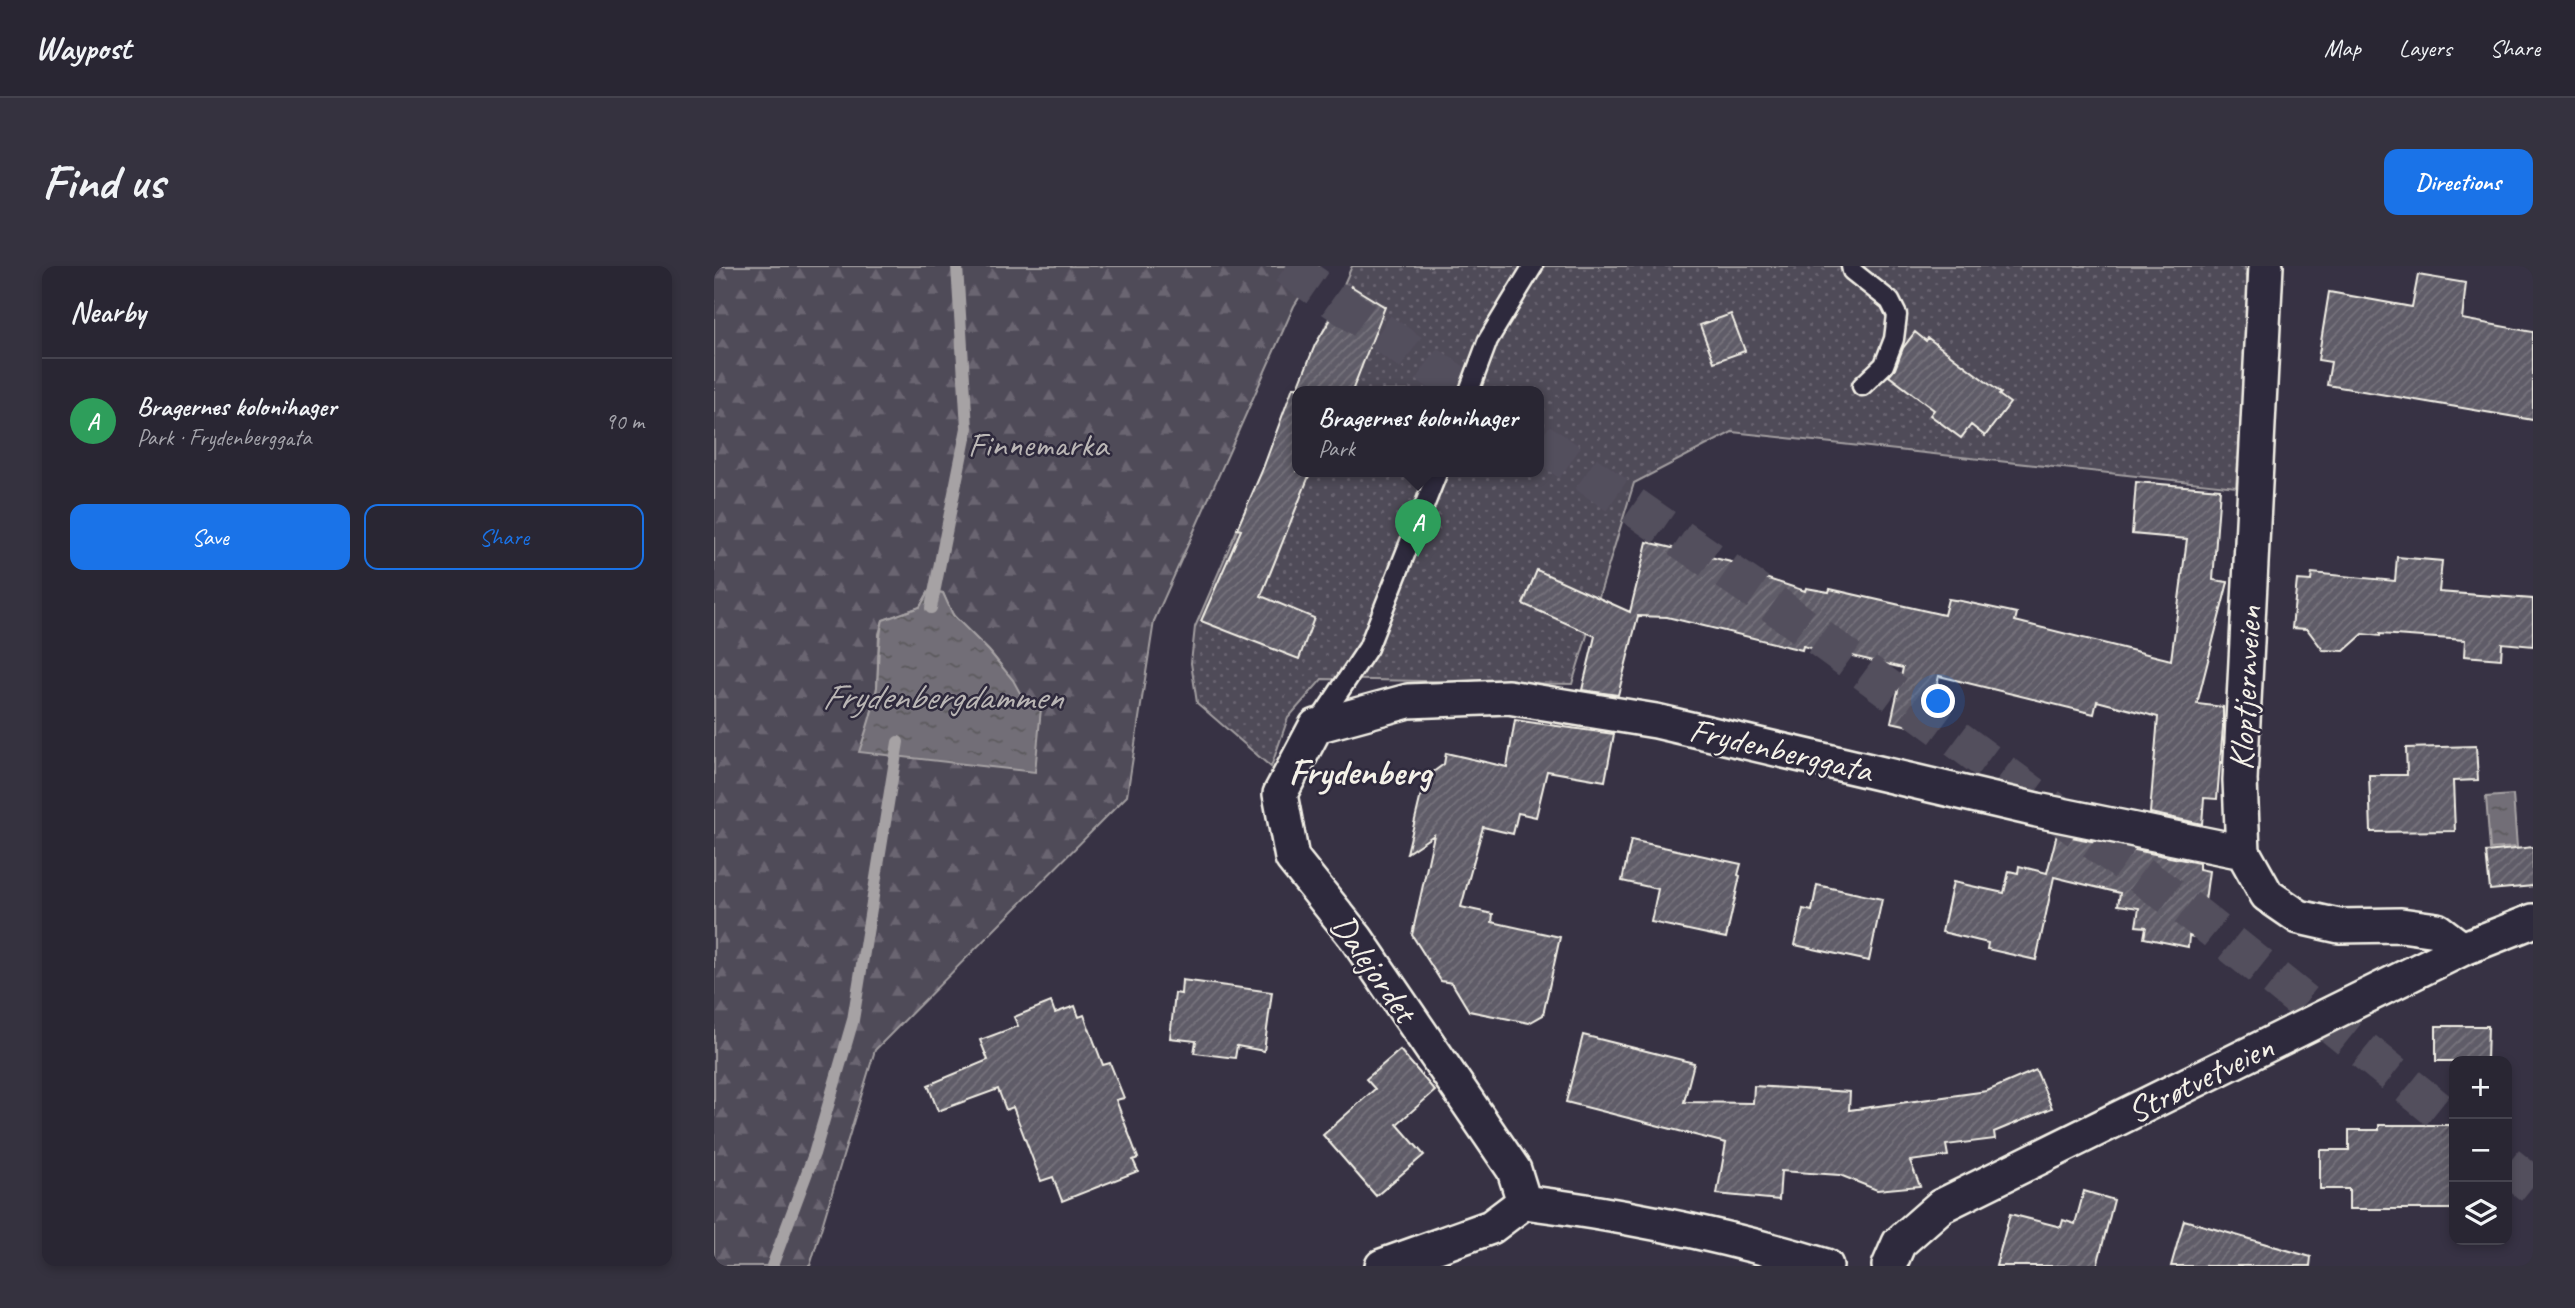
<!DOCTYPE html>
<html lang="en">
<head>
<meta charset="utf-8">
<style>
  :root { --surface:#292633; --page:#35323f; --text:#f1f3f6; --muted:#a5a5ac; --line:#45434e; --accent:#1a73e8 }
  body { margin:0; font-family:Caveat,sans-serif; background:var(--page); color:var(--text) }
  .controls { position:absolute; right:21px; bottom:21px; display:grid; overflow:hidden; border-radius:14px; box-shadow:0 4px 10px #0003 }
  .controls button { width:63px; height:63px; display:grid; place-items:center; padding:0; border:0; border-bottom:2px solid var(--line); background:var(--surface); color:var(--text); font:35px sans-serif }
  .you { position:absolute; left:1225px; top:436px; width:24px; height:24px; margin:-18px; border:5px solid #fff; border-radius:50%; background:#1a73e8; box-shadow:0 0 0 10px #1a73e833 }
  .badge { display:grid; place-items:center; width:46px; height:46px; border-radius:50%; background:var(--accent); color:#fff; font-size:23px; font-weight:700 }
  .pin { position:absolute; translate:-50% -58px; filter:drop-shadow(0 2px 4px #0008) }
  .pin::after { content:''; position:absolute; top:37px; width:24px; height:21px; background:inherit; clip-path:polygon(0 0,100% 0,50% 100%) }
  .popup { position:absolute; left:578px; top:120px; width:252px; height:91px; box-sizing:border-box; display:grid; place-content:center; border-radius:14px; background:var(--surface); filter:drop-shadow(0 2px 5px #0005); font-size:23px; white-space:nowrap; color:var(--muted) }
  .popup b { font-size:26px; color:var(--text) }
  .popup::after { content:''; position:absolute; left:50%; top:100%; margin-left:-14px; border:14px solid transparent; border-top-color:var(--surface) }
  .list { margin:0; padding:0; list-style:none }
  h2 { display:flex; justify-content:space-between; align-items:center; height:91px; margin:0; padding:0 28px; font-size:30px }
  h2 small { font-size:23px; font-weight:400; color:var(--muted) }
  .list li { display:grid; grid-template-columns:46px 1fr auto; gap:21px; align-items:center; box-sizing:border-box; height:126px; padding:0 28px; border-top:2px solid var(--line) }
  .list b { display:block; font-size:26px; white-space:nowrap }
  .list p { margin:0; font-size:23px; white-space:nowrap; color:var(--muted) }
  .list em { font-size:23px; font-style:normal; color:var(--muted) }
  .actions { display:flex; gap:14px; padding:21px 28px }
  .actions a { flex:1; padding:16px 0; border:2px solid var(--accent); border-radius:14px; text-align:center; font-size:24px; color:var(--accent) }
  .actions .main { background:var(--accent); color:#fff }
  .icon { flex:none; width:38px; height:38px; fill:none; stroke:currentColor; stroke-width:2; stroke-linecap:round; stroke-linejoin:round }
  .map { position:relative; flex:none; width:1819px; height:1000px; overflow:hidden; border-radius:14px }
  header { display:flex; align-items:center; gap:42px; box-sizing:border-box; height:98px; padding:0 35px; background:var(--surface); border-bottom:2px solid var(--line) }
  header strong { font-size:33px }
  nav { display:flex; gap:38px; margin-inline-start:auto; font-size:24px }
  .intro { display:flex; align-items:center; justify-content:space-between; box-sizing:border-box; height:168px; padding:0 42px }
  h1 { margin:0; font-size:49px }
  .button { padding:18px 32px; border-radius:14px; background:var(--accent); color:#fff; font-size:24px; font-weight:700 }
  main { display:flex; gap:42px; padding:0 42px }
  aside { flex:1; background:var(--surface); border-radius:14px; box-shadow:0 4px 10px #0003 }
  .map>svg:first-child { display:block }
  .grass { fill:url(#grass-dots); stroke:#a29ea0; stroke-width:2 }
  .forest { fill:url(#forest-firs); stroke:#a29ea0; stroke-width:2; fill-rule:evenodd }
  .water { fill:url(#water-ripples); stroke:#a6a2a4; stroke-width:2 }
  .lines { fill:none; stroke-linecap:round; stroke-linejoin:round }
  .stream { stroke:#a6a2a4; stroke-width:12 }
  .building { fill:url(#building-hatch); stroke:#f4f1e8; stroke-width:2 }
  .primary-tunnel { stroke:#534f5d; stroke-width:38; stroke-dasharray:38 19; stroke-linecap:butt }
  .lane-casing { stroke:#f4f1e8; stroke-width:23 }
  .street-casing { stroke:#f4f1e8; stroke-width:38 }
  .lane { stroke:#2f2a3d; stroke-width:18 }
  .street { stroke:#2f2a3d; stroke-width:33 }
  .labels { text-anchor:middle; dominant-baseline:central; stroke-width:5; stroke-linejoin:round; paint-order:stroke }
  .park-label { font-size:35px; fill:#bbb7b6; stroke:#2f2a3d }
  .street-label { font-size:35px; fill:#f4f1e8; stroke:#2f2a3d }
  .water-label { font-size:37px; font-style:italic; fill:#bab6b5; stroke:#2f2a3d }
  .neighbourhood-label { font-size:37px; font-weight:bold; fill:#f4f1e8; stroke:#2f2a3d }
</style>
</head>
<body>
<header>
<strong>Waypost</strong>
<nav><a>Map</a><a>Layers</a><a>Share</a></nav>
</header>
<div class="intro"><h1>Find us</h1><a class="button">Directions</a></div>
<main>
<aside>
<h2>Nearby<small></small></h2>
<ul class="list">
<li><span class="badge" style="background:#2e9e5b">A</span><div><b>Bragernes kolonihager</b><p>Park · Frydenberggata</p></div><em>90 m</em></li>
</ul>
<div class="actions"><a class="main">Save</a><a>Share</a></div>
</aside>
<div class="map">
<svg width="1819" height="1000" viewBox="0 0 1819 1000">
  <defs>
    <pattern id="grass-dots" width="8" height="8" patternUnits="userSpaceOnUse" patternTransform="scale(1.75)"><rect width="8" height="8" fill="#504b59"/><path d="M2 2h.1M6 6h.1" fill="none" stroke="#6a6571" stroke-width="1.8" stroke-linecap="round"/></pattern>
    <pattern id="forest-firs" width="22" height="20" patternUnits="userSpaceOnUse" patternTransform="scale(1.75)"><rect width="22" height="20" fill="#504b59"/><path d="M5 1l3.5 6h-7zM16 11l3.5 6h-7z" fill="#6a6571"/></pattern>
    <pattern id="water-ripples" width="26" height="14" patternUnits="userSpaceOnUse" patternTransform="scale(1.75)"><rect width="26" height="14" fill="#726e77"/><path d="M2 4q2-2 4 0t4 0M15 11q2-2 4 0t4 0" fill="none" stroke="#5b595c"/></pattern>
    <pattern id="building-hatch" width="6" height="6" patternUnits="userSpaceOnUse" patternTransform="scale(1.75)"><rect width="6" height="6" fill="#5f5c67"/><path d="M-1 1l2-2M0 6l6-6M5 7l2-2" fill="none" stroke="#77747d"/></pattern>
  </defs>
  <rect width="100%" height="100%" fill="#373244"/>
  <filter id="ink" filterUnits="userSpaceOnUse"><feTurbulence type="fractalNoise" baseFrequency=".0143" numOctaves="2"/><feDisplacementMap in="SourceGraphic" scale="14" xChannelSelector="R" yChannelSelector="G"/><feConvolveMatrix kernelMatrix="1 2 1 2 8 2 1 2 1" color-interpolation-filters="sRGB"/></filter>
  <g filter="url(#ink)">
    <!-- grass -->
    <path class="grass" d="M 638,0 L 1531,0 L 1537,35 L 1522,221 L 1018,166 L 920,217 L 858,418 L 608,413 L 574,452 L 557,501 L 483,437 L 477,397 L 481,361 L 583,125 L 583,205 L 825,205 L 825,125 L 583,125 Z"/>
    <!-- forest -->
    <path class="forest" d="M 0,0 L 605,0 L 580,40 L 440,355 L 413,530 L 161,784 L 96,1000 L 0,1000 ZM 215,325 L 229,327 C 232,334 234,341 238,347 C 247,362 265,373 276,386 C 307,422 325,458 321,505 L 157,449 L 163,422 L 165,368 L 169,354 L 206,341 Z"/>
    <!-- water -->
    <path class="water" d="M 215,325 L 229,327 L 239,349 L 275,385 L 299,414 L 311,436 L 327,442 L 321,506 L 145,486 C 152,465 160,443 163,421 C 165,399 163,376 169,354 L 206,341 Z
      M 1799,529 L 1803,581 L 1776,583 L 1772,531 Z"/>
    <g class="lines">
      <!-- stream -->
      <path class="stream" d="M 217,342 L 253,162 L 243,0
        M 58,1000 L 100,888 L 139,754 L 184,476"/>
    </g>
    <!-- building -->
    <path class="building" d="M 1704,9 L 1752,17 L 1748,53 L 1819,66 L 1819,154 L 1613,119 L 1617,96 L 1604,94 L 1615,26 L 1698,41 Z
      M 637,20 L 671,41 L 638,125 L 583,125 L 583,205 L 597,205 L 547,330 L 600,352 L 585,393 L 487,355 L 527,264 L 523,263 L 548,205 L 579,121 L 583,121 L 583,124 L 601,79 Z
      M 1017,48 L 1031,85 L 1000,96 L 986,59 Z
      M 1201,66 L 1212,75 L 1214,72 L 1287,127 L 1285,129 L 1296,137 L 1271,170 L 1257,159 L 1247,172 L 1216,149 L 1220,144 L 1175,110 L 1181,103 L 1189,82 Z
      M 1422,216 L 1506,223 L 1499,314 L 1514,316 L 1483,438 L 1509,441 L 1509,461 L 1503,533 L 1490,532 L 1488,558 L 1436,547 L 1444,451 L 1383,435 L 1380,448 L 1225,410 L 1213,464 L 1177,456 L 1189,402 L 1105,382 L 1105,384 L 1089,380 L 1088,384 L 953,351 L 924,350 L 904,429 L 868,424 L 881,370 L 809,338 L 823,304 L 916,346 L 933,276 L 1034,300 L 1033,306 L 1091,325 L 1092,322 L 1115,326 L 1116,323 L 1230,349 L 1234,333 L 1247,335 L 1303,347 L 1301,355 L 1457,394 L 1473,273 L 1418,268 Z
      M 1683,291 L 1728,295 L 1725,326 L 1819,333 L 1819,380 L 1788,377 L 1787,393 L 1750,390 L 1751,374 L 1666,368 L 1666,370 L 1649,368 L 1630,385 L 1609,384 L 1593,363 L 1578,362 L 1583,314 L 1597,315 L 1598,307 L 1681,315 Z
      M 801,454 L 900,468 L 891,515 L 833,505 L 822,551 L 804,547 L 799,568 L 769,561 L 747,641 L 779,648 L 778,656 L 846,671 L 829,749 L 815,757 L 755,745 L 738,717 L 727,715 L 698,669 L 720,569 L 693,587 L 711,512 L 730,498 L 732,487 L 793,501 Z
      M 1762,480 L 1764,514 L 1739,515 L 1741,565 L 1657,566 L 1655,509 L 1693,509 L 1692,482 Z
      M 1343,568 L 1485,597 L 1485,603 L 1495,605 L 1486,672 L 1475,670 L 1474,681 L 1430,672 L 1432,661 L 1422,660 L 1425,642 L 1404,639 L 1406,627 L 1340,611 L 1322,694 L 1273,683 L 1274,677 L 1228,666 L 1239,616 L 1290,627 L 1295,605 L 1304,607 L 1305,600 L 1333,607 Z
      M 917,574 L 1027,598 L 1024,609 L 1026,610 L 1012,672 L 937,656 L 944,623 L 908,615 Z
      M 1819,581 L 1819,620 L 1776,624 L 1772,586 Z
      M 1103,619 L 1168,633 L 1155,695 L 1081,679 L 1089,643 L 1098,645 Z
      M 468,714 L 558,726 L 550,785 L 523,780 L 521,792 L 480,787 L 482,775 L 456,772 L 461,727 L 467,728 Z
      M 337,736 L 341,747 L 361,740 L 365,751 L 370,749 L 389,799 L 396,797 L 410,832 L 402,834 L 424,892 L 419,894 L 424,905 L 348,935 L 339,911 L 327,915 L 299,841 L 292,844 L 284,823 L 224,845 L 214,819 L 274,794 L 266,774 L 304,760 L 300,751 Z
      M 1722,760 L 1774,760 L 1773,795 L 1722,795 Z
      M 869,769 L 980,797 L 970,836 L 1039,837 L 1040,820 L 1136,826 L 1135,844 L 1273,825 L 1322,804 L 1338,842 L 1280,866 L 1281,873 L 1232,879 L 1234,890 L 1196,895 L 1206,920 L 1163,924 L 1126,909 L 1067,905 L 1065,934 L 1003,928 L 1012,877 L 852,836 Z
      M 686,784 L 721,825 L 683,858 L 710,889 L 662,930 L 609,869 L 661,823 L 652,813 Z
      M 1665,859 L 1740,859 L 1740,943 L 1635,943 L 1635,923 L 1606,923 L 1606,884 L 1635,884 L 1635,864 L 1665,864 Z
      M 1370,925 L 1400,934 L 1383,1000 L 1282,1000 L 1296,948 L 1347,961 L 1349,954 L 1361,958 Z
      M 1470,954 L 1597,991 L 1596,1000 L 1457,1000 Z"/>
    <g class="lines">
      <!-- primary-tunnel -->
      <path class="primary-tunnel" d="M 572,0 L 752,125
        M 825,175 L 1046,328 L 1484,651 L 1740,857
        M 1793,899 L 1819,920"/>
      <!-- lane casing -->
      <g class="lane-casing">
        <path id="lane" d="M 1137,0 L 1138,5 L 1176,35 L 1183,49 L 1180,73 L 1170,99 L 1148,120
          M 755,125 L 774,74 L 819,0
          M 604,457 L 654,382 L 724,205"/>
      </g>
      <!-- street casing -->
      <g class="street-casing">
        <path id="street" d="M 1552,0 L 1526,514 L 1529,586 L 1553,629 L 1585,651 L 1625,660 L 1687,659 L 1723,664 L 1748,683
          M 810,936 L 800,904 L 642,672 L 578,592 L 566,528 L 602,460 L 694,435 L 794,431 L 942,455 L 1323,544 L 1529,586
          M 668,1000 L 777,961 L 810,936 C 912,949 1014,970 1112,1000
          M 1175,1000 L 1185,977 L 1227,940 L 1748,683 L 1819,655"/>
      </g>
      <!-- lane -->
      <use href="#lane" class="lane"/>
      <!-- street -->
      <use href="#street" class="street"/>
    </g>
  </g>
  <g class="labels">
    <!-- park labels -->
    <g class="park-label">
      <text x="324" y="178">Finnemarka</text>
    </g>
    <!-- street labels -->
    <g class="street-label">
      <text transform="translate(1531 422) rotate(-87)">Kloptjernveien</text>
      <text transform="translate(1067 484) rotate(13)">Frydenberggata</text>
      <text transform="translate(660 702) rotate(55)">Dalejordet</text>
      <text transform="translate(1486 813) rotate(-26)">Strøtvetveien</text>
    </g>
    <!-- water labels -->
    <g class="water-label">
      <text x="228" y="430">Frydenbergdammen</text>
    </g>
    <!-- neighbourhood labels -->
    <g class="neighbourhood-label">
      <text x="646" y="505">Frydenberg</text>
    </g>
  </g>
</svg>
<div class="controls">
<button>+</button>
<button>−</button>
<button><svg class="icon" aria-label="layers" viewBox="0 0 24 24"><path d="M12 4l9 5-9 5-9-5zM3 14l9 5 9-5"/></svg></button>
</div>
<div class="you"></div>
<div class="pin badge" style="left:704px;top:291px;background:#2e9e5b">A</div>
<div class="popup"><b>Bragernes kolonihager</b>Park</div>
</div>
</main>
</body>
</html>
